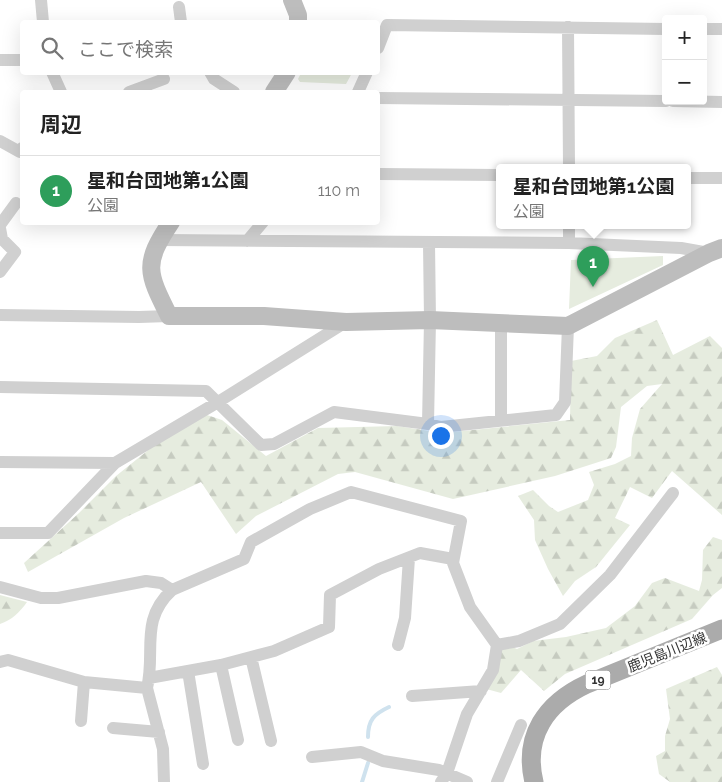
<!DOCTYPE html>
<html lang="ja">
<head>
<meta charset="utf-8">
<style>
  :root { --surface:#fff; --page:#f6f6f6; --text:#222; --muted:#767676; --line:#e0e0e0; --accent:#0f766e }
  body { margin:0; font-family:Raleway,"Noto Sans JP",sans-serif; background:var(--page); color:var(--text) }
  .controls { position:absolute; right:15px; top:15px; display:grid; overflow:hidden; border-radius:5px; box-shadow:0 5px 20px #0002 }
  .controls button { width:45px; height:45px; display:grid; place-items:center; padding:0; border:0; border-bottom:1px solid var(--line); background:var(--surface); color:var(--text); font:25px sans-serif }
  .you { position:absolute; left:440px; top:435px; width:18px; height:18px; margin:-12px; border:4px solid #fff; border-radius:50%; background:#1a73e8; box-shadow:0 0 0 8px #1a73e833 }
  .badge { display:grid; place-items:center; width:32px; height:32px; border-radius:50%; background:var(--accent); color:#fff; font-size:16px; font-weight:700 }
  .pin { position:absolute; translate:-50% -41px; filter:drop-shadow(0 1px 2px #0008) }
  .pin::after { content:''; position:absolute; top:26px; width:18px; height:15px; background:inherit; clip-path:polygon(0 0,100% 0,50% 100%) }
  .popup { position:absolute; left:496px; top:164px; width:195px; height:65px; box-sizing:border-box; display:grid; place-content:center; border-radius:5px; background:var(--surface); filter:drop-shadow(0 1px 4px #0005); font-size:16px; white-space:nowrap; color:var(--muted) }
  .popup b { font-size:19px; color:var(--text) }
  .popup::after { content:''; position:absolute; left:50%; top:100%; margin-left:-10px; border:10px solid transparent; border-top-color:var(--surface) }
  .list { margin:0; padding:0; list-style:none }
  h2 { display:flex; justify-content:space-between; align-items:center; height:65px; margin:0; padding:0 20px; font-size:21px }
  h2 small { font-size:16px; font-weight:400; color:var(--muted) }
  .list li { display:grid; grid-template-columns:32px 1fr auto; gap:15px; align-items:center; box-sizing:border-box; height:70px; padding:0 20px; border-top:1px solid var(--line) }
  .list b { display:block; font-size:19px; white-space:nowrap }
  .list p { margin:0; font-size:16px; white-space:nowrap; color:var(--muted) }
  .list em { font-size:16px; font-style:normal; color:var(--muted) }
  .icon { flex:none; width:28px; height:28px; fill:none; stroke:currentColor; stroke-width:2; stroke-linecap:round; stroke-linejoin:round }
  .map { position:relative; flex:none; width:722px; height:782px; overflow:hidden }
  .search { position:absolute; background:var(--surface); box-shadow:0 5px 20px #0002; left:20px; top:20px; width:360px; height:55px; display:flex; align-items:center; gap:12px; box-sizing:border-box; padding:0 18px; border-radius:5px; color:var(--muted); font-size:19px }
  .panel { position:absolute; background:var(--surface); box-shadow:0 5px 20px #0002; left:20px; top:90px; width:360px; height:135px; border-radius:5px }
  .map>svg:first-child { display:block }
  .forest { fill:url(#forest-firs) }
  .green { fill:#e6ecdf }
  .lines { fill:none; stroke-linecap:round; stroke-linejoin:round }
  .stream { stroke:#cfe2ee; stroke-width:4 }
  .street { stroke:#d0d0d0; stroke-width:12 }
  .secondary { stroke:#bdbdbd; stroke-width:18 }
  .primary { stroke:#ababab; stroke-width:19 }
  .labels { text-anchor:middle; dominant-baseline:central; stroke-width:5; stroke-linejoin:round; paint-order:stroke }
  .shield { fill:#fff; stroke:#707070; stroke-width:1 }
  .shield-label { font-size:12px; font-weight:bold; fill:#333 }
  .street-label { font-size:14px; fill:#333; stroke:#fff }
</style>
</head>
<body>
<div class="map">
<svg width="722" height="782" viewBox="0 0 722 782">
  <defs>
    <pattern id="forest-firs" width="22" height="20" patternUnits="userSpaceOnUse" patternTransform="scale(1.25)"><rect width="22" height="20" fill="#e6ecdf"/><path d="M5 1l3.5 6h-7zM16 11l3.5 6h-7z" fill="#c6cbc0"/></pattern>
  </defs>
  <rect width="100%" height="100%" fill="#fff"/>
  <!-- forest -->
  <path class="forest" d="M 657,320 L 673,355 L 710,336 L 722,348 L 722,515 L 672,471 L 652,498 L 630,487 L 615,518 L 630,525 L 596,567 L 575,581 L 563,596 L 548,569 L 535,540 L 534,520 L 518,496 L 533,490 L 549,506 L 558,512 L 588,500 L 594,485 L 589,472 L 615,464 L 631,456 L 632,438 L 640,409 L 662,384 L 647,386 L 621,407 L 616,447 L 611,458 L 555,476 L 453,499 L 355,472 L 338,474 L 256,516 L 236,534 L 201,482 L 124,518 L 28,572 L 24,563 L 79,513 L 116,476 L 167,435 L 201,413 L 222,420 L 266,456 L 318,428 L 397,426 L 443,433 L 570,420 L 571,361 L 597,356 L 615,338 Z
    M 713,537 L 722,540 L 722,588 L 713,595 L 692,619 L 565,674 L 544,691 L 521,670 L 501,693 L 479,687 L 495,655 L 506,644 L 517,649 L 533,641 L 566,637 L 606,628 L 635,606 L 652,583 L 665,578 L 699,591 L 702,580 L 703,550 Z
    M 0,595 L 27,602 C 20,612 12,620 0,624 Z
    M 717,667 L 722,675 L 722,782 L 670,782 L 659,774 L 656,756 L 665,751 L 665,736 L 670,719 L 666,689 Z"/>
  <!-- green -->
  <path class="green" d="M 301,73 L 301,72 L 352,73 L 346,84 L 300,82 L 298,79 Z
    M 663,256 L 663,265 L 569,309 L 571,260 Z"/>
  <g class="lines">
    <!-- stream -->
    <path class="stream" d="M 368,737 C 368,720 374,714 389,707
      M 362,782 L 368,763"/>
    <!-- street -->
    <path class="street" d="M 41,0 L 43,22
      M 179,7 L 181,22
      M 568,27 L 569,168
      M 703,29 L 722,29
      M 378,48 L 387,25 L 666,29
      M 0,60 L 22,60
      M 52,72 L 61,92
      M 210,72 L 214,79 L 234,92
      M 129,92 L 164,79
      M 358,92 L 367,72
      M 378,98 L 666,101
      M 673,101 L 722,102
      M 0,141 L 20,152 L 22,148
      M 378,174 L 499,175
      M 687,178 L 722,178
      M 0,225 L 16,203
      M 0,228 L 2,239 L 15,252 L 0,272
      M 159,240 L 569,243 L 681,248 L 709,253
      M 247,241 L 263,222
      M 569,243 L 569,226
      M 0,315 L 139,317 L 169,316
      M 501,323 L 501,420
      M 0,387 L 206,391 L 261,445 L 274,444 L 334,412 L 428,424 L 441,427 L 556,415 L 565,402 L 568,326
      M 428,424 L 430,320 L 429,243
      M 0,462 L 115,463
      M 0,533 L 48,533 L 115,463 L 218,402 L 346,322
      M 0,587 L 41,598 L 58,598 L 146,581 L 161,583 L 172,590
      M 398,645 L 405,618 L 409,558
      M 251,657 L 271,741
      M 0,662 L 8,660 L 84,682 L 147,688
      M 221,665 L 238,740
      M 188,671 L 203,764
      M 149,678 L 221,665 L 274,651 L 329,627 L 330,595 L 379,569 L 420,553 L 453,559
      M 412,696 L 481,691
      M 81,721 L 84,682
      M 113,728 L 159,732
      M 312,757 L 361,752 L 383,761 L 439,770 L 467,782
      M 164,782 L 163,749 L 147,688 C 156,652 139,620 172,590 L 244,559 L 251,542 L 310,509 L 351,492 L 461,521 L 453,563 L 470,607 L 497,645
      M 441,782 L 447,773 L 467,714 L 493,670 L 497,645 L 519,641 L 560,624 L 610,575 L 673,493
      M 497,782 L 521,725"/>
    <!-- secondary -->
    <path class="secondary" d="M 292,0 L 298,15 L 298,22
      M 274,92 L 287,72
      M 171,222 C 143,264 147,272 169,316 L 264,316 L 346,322 L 430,320 L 568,326 L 709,253 L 722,248"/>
    <!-- primary -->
    <path class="primary" d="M 534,782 C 523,736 546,703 587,684 L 722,629"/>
  </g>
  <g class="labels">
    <!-- shield labels -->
    <rect class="shield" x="585.5" y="670.5" width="25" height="19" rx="4"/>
    <g class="shield-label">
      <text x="598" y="680">19</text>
    </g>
    <!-- street labels -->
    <g class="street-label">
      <text transform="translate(667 652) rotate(-22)">鹿児島川辺線</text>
    </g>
  </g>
</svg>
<div class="controls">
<button>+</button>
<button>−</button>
</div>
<div class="you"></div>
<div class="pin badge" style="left:593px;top:287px;background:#2e9e5b">1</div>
<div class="popup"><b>星和台団地第1公園</b>公園</div>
<div class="search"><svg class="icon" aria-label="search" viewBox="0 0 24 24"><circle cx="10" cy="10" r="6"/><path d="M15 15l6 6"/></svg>ここで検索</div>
<section class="panel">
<h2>周辺<small></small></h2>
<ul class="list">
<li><span class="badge" style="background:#2e9e5b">1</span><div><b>星和台団地第1公園</b><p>公園</p></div><em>110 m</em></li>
</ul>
</section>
</div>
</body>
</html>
